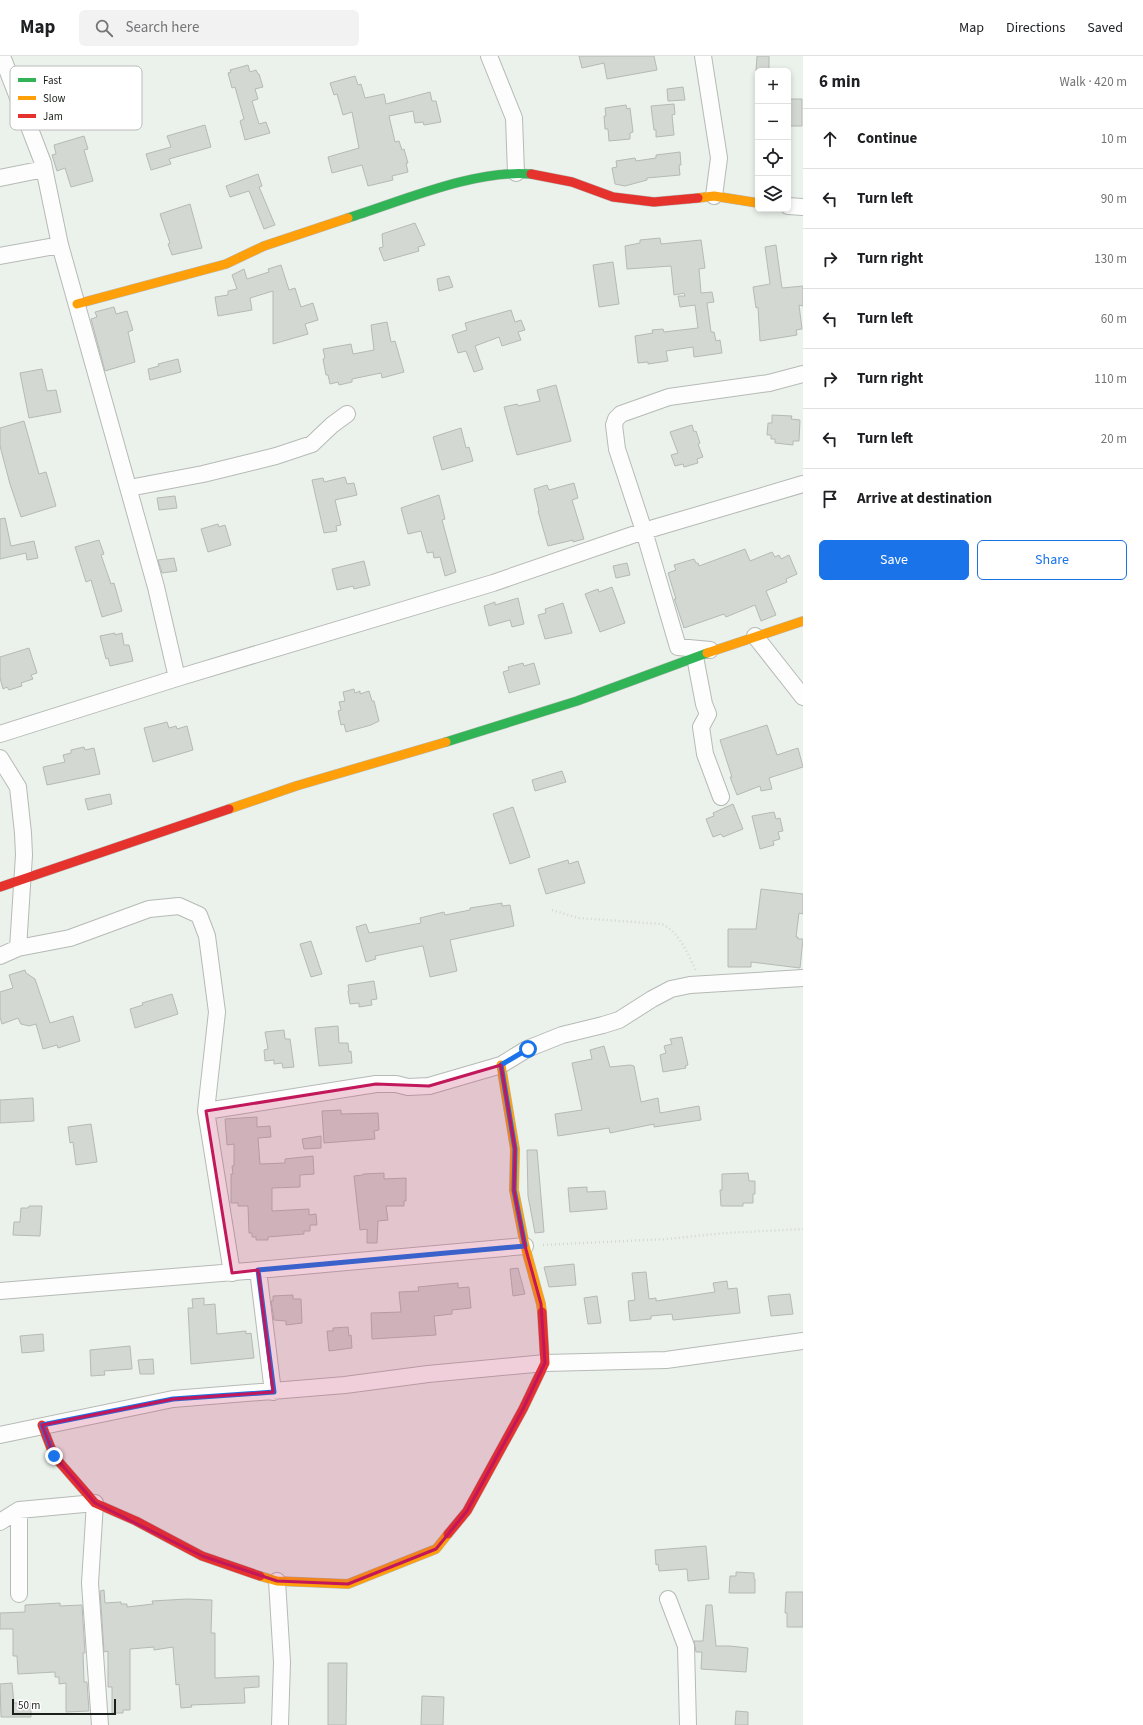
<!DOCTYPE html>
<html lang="en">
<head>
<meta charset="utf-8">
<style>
  :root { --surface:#fff; --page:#f2f2f2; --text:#202124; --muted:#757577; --line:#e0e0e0; --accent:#1a73e8 }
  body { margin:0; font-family:"Source Sans 3",sans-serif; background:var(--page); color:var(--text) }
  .controls { position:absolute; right:12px; top:12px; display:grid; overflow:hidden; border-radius:6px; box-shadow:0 2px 6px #0003 }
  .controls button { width:36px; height:36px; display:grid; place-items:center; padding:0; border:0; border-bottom:1px solid var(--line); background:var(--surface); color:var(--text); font:20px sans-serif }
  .scale { position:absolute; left:12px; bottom:10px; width:104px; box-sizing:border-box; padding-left:4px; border:2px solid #1c201c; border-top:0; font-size:11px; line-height:14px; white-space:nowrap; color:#1c201c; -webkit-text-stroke:3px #fff; paint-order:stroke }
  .stop { position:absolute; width:12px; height:12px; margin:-9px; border:3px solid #1a73e8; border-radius:50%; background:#fff }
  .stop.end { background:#1a73e8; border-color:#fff; box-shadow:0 1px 4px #0008 }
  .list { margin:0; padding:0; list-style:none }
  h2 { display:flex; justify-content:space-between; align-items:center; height:52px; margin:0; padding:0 16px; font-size:17px }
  h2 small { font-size:13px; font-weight:400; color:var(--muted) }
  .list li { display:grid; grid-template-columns:26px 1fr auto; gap:12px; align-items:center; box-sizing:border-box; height:60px; padding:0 16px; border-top:1px solid var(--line) }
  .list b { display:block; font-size:15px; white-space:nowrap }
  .list em { font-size:13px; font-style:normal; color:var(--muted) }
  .actions { display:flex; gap:8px; padding:12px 16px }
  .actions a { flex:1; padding:9px 0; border:1px solid var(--accent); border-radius:6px; text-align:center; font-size:14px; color:var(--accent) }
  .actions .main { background:var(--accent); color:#fff }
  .icon { flex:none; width:22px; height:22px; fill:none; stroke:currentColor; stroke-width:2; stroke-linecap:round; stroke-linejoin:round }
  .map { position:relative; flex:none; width:803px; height:1669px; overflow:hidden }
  header { display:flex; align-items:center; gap:24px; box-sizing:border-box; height:56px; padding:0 20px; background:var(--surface); border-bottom:1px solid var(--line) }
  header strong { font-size:19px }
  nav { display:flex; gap:22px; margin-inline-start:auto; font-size:14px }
  .search { width:280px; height:36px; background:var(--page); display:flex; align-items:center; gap:10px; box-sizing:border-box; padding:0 14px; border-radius:6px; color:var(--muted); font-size:15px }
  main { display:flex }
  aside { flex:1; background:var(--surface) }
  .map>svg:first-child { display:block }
  .building { fill:#d3d8d3; stroke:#b6bab6 }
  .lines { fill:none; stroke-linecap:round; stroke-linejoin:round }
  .street-casing { stroke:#b6bab6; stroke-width:18 }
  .fast-casing { stroke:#b6bab6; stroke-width:10 }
  .slow-casing { stroke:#b6bab6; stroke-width:10 }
  .jam-casing { stroke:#b6bab6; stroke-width:10 }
  .path { stroke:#d4d7d5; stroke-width:2.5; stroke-dasharray:1 3; stroke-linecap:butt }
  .street { stroke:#fcfdfc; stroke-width:16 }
  .fast { stroke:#30b455; stroke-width:9 }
  .slow { stroke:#ff9f0a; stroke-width:9 }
  .jam { stroke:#e5322d; stroke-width:9 }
  .route { stroke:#1a73e8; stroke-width:5 }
  .marked { fill:#c2185b; fill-opacity:0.2; stroke:#c2185b; stroke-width:3; stroke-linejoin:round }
  .key { fill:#fff; stroke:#bbbcbb; stroke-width:1 }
  .key-label { font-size:11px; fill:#1c201c }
</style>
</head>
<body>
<header>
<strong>Map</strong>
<div class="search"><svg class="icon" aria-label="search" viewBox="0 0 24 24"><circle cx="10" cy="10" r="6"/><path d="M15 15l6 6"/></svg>Search here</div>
<nav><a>Map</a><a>Directions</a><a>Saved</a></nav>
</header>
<main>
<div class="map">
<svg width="803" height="1669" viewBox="0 0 803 1669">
  <rect width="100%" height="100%" fill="#ebf1eb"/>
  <!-- building -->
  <path class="building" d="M 579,0 L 654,0 L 657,14 L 607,23 L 604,7 L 582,12 Z
    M 757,0 L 769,0 L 769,15 L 756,15 Z
    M 248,9 L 250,16 L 256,14 L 258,18 L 259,18 L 263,31 L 255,33 L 258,43 L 252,45 L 259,68 L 266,66 L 270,77 L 245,84 L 240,65 L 244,63 L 235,31 L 232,32 L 228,17 L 231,16 L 230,14 Z
    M 355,20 L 358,29 L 361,28 L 365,42 L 384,38 L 386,48 L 430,36 L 432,45 L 436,45 L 441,66 L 424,69 L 423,66 L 415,67 L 413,55 L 389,60 L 395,86 L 399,85 L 402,94 L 404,93 L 408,107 L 406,107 L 408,116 L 392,120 L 393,124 L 368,130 L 362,109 L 332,117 L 328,101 L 359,92 L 352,56 L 343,59 L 337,38 L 334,39 L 330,27 Z
    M 683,31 L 685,44 L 668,45 L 667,33 Z
    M 788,43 L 802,43 L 802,70 L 788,70 Z
    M 674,48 L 675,58 L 672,59 L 674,79 L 656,81 L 656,74 L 654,74 L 651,50 Z
    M 626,49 L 627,53 L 630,52 L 633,76 L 630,77 L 630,83 L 609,85 L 608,73 L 605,73 L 604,60 L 606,60 L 605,52 Z
    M 205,69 L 211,91 L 169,103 L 171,108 L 151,114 L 146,98 L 171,91 L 167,80 Z
    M 84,80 L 88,93 L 84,94 L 93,125 L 71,131 L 65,112 L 57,115 L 52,99 L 56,98 L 54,89 Z
    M 680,96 L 681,109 L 679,109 L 680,119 L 647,122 L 647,124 L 625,130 L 615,128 L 612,112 L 617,111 L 616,105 L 635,102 L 636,105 L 656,102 L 656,99 Z
    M 258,118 L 262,130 L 259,131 L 275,169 L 264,173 L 249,135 L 230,141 L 226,130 Z
    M 190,148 L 202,192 L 172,199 L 168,188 L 170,187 L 160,158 Z
    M 415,167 L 425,189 L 418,191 L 419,195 L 384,205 L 379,192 L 383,191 L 382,178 Z
    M 660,182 L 661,188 L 701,184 L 705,212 L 699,213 L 701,237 L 712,236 L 714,246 L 707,247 L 711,276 L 714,276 L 716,285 L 720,284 L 722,297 L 694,301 L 693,291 L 666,295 L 668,305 L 648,308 L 648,306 L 638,307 L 635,280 L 653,277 L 652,274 L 663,273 L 664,276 L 698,272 L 695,249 L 680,251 L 678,240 L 685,240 L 684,237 L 674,239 L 671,210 L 627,213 L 625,190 L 640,187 L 640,184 Z
    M 776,189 L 782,232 L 803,230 L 803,250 L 799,249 L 802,273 L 796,274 L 797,279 L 760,285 L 758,251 L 756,252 L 753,231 L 770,228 L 765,191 Z
    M 613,206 L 619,248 L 599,251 L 593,209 Z
    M 281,209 L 289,234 L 295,232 L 301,251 L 313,247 L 318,264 L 305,268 L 308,278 L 273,288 L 273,235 L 250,242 L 252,254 L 218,260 L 215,241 L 228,239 L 228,235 L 237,233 L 232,219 L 244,213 L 247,223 L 269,216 L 268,213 Z
    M 449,220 L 453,231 L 439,235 L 437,223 Z
    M 114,251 L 116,258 L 127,255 L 133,274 L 128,276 L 135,306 L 105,315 L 91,263 L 97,261 L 95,256 Z
    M 511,254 L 515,266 L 521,264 L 525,274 L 518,276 L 521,284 L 502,290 L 499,281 L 475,290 L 483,313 L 474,316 L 466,295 L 458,297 L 452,279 L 467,274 L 465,267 Z
    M 387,266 L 391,286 L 395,285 L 404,316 L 382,322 L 381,317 L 352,323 L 352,326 L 339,329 L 338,326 L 330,328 L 328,319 L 326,319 L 323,303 L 325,302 L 323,293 L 351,288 L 353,298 L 374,294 L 371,269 Z
    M 178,303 L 181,316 L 150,324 L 148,313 L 159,310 L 158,308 Z
    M 42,313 L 47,335 L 56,334 L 61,356 L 29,362 L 20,317 Z
    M 556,329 L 571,385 L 517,399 L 504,351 L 517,348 L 518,350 L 540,345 L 537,334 Z
    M 772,359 L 792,360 L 791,363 L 800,364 L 799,385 L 793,385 L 793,389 L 775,387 L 775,383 L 771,383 L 771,379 L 767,379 L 768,367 L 772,367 Z
    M 24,365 L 39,418 L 46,416 L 56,450 L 21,461 L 10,428 L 0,390 L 0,372 Z
    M 692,369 L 694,376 L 696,375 L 700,387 L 698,388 L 703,401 L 697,403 L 698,407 L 684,411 L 683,408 L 675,410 L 671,399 L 678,397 L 670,376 Z
    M 461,372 L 466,392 L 469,391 L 473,405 L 442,414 L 433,381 Z
    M 345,421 L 347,428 L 354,427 L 357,439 L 335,444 L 341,469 L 336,470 L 337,475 L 324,477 L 312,424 L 323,422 L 324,426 Z
    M 574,427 L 578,442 L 572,444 L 584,483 L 573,486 L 573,484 L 548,490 L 538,455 L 539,455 L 534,433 L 547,429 L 549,434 Z
    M 439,439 L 445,463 L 442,464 L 456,516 L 445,520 L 440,501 L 434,502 L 433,496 L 427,497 L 421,475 L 408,478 L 401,452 Z
    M 175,440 L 177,452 L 159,454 L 157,442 Z
    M 5,462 L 11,490 L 34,485 L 38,502 L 27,504 L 26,497 L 0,503 L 0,463 Z
    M 218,468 L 219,471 L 225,469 L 231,489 L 208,496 L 201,473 Z
    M 99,484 L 104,498 L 101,499 L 111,528 L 114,527 L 122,555 L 102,561 L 91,524 L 86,526 L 75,491 Z
    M 745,493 L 750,505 L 772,496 L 775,501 L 779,499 L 781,503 L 789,499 L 797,518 L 786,523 L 787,526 L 766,535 L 776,559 L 761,565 L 755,549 L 726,561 L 724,558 L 684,572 L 675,545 L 674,543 L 676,543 L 668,517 L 676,514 L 674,509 L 694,503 L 696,507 L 698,507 L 699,510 Z
    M 174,502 L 177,515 L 162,517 L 158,504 Z
    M 364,505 L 370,529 L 354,533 L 353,530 L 337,534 L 332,513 Z
    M 627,507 L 630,519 L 616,522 L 613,510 Z
    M 612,531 L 625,567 L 600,576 L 585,538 L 598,533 L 599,536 Z
    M 518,542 L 524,568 L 512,571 L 510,564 L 489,570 L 484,550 L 495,546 L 495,549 Z
    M 563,547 L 572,577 L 545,583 L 538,559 L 546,557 L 545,553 Z
    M 115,577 L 115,579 L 122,577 L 124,589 L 129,589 L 133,605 L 110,610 L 108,602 L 106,603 L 100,580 Z
    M 29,592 L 37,617 L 31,619 L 33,623 L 21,627 L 22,630 L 9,634 L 7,631 L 3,633 L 0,622 L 0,601 Z
    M 523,607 L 524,610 L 534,607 L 540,628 L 509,637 L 503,616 L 509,614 L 508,611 Z
    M 354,633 L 355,637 L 360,635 L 360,638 L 369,635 L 372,645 L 374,645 L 379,665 L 371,669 L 346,676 L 344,668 L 341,669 L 338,655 L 341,654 L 339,646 L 345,645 L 343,636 Z
    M 167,666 L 169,672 L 176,670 L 177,673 L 187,670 L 193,694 L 153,706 L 144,672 Z
    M 767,669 L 777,699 L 798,692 L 803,711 L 769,722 L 772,733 L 761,735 L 760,730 L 737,739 L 730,721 L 732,721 L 720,684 Z
    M 84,691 L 85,694 L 94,692 L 100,718 L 47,729 L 43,711 L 65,706 L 63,699 L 71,697 L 71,694 Z
    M 562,715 L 566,726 L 535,735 L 532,724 Z
    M 110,738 L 112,748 L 88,754 L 85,743 Z
    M 733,748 L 743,773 L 723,781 L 721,778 L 713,781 L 706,763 L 714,760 L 713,757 Z
    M 513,751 L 530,801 L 510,808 L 493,758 Z
    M 774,756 L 776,763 L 780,762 L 783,775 L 778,776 L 780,783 L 773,785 L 774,789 L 760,793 L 752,760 Z
    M 568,804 L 569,808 L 578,805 L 585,827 L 546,838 L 538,813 Z
    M 761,833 L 803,838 L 803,858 L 799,857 L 796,881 L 798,881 L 798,883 L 803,883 L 800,912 L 751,906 L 751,911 L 728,911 L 728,873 L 756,873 Z
    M 502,847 L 502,850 L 510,849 L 514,870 L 450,884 L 457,915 L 430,921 L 423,890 L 422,890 L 375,900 L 376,903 L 366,906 L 356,871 L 366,868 L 369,877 L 421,867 L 420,862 L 444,856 L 445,859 L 470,854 L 470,852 Z
    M 311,885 L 322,918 L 311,921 L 300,888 Z
    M 25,914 L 26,917 L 35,923 L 50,967 L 73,960 L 80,985 L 58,992 L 57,989 L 43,993 L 36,968 L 29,970 L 21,968 L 18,962 L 2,968 L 0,961 L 0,936 L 13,932 L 9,919 Z
    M 374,925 L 377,943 L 371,944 L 372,949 L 359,951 L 359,947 L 350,948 L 348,935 L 349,935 L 348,929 Z
    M 172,938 L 178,958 L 135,972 L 130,953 L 143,949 L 142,947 Z
    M 338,970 L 339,987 L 348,987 L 349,996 L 351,995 L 352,1007 L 319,1010 L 315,972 Z
    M 284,974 L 285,983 L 290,983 L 294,1011 L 283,1012 L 282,1007 L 274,1008 L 274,1004 L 265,1005 L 264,994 L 268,993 L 265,976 Z
    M 682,981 L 688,1009 L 685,1010 L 686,1012 L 663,1016 L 660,999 L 666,997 L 664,990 L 672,988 L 670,983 Z
    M 604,990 L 610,1011 L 630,1009 L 634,1010 L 641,1046 L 658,1042 L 660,1057 L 699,1050 L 701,1064 L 654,1071 L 654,1068 L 610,1077 L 609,1072 L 558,1080 L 555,1058 L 582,1054 L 572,1007 L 592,1003 L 590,994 Z
    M 33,1042 L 34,1065 L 0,1067 L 0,1044 Z
    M 341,1054 L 341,1058 L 378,1057 L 379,1074 L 374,1075 L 375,1083 L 324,1087 L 322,1055 Z
    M 257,1061 L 257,1071 L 270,1070 L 271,1081 L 258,1082 L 260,1108 L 285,1107 L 285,1103 L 313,1100 L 314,1118 L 300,1119 L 300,1131 L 272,1132 L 272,1155 L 309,1153 L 309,1159 L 316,1158 L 317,1169 L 310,1169 L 310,1175 L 304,1175 L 304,1178 L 268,1181 L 268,1184 L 256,1184 L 256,1181 L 252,1181 L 252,1177 L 249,1177 L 248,1150 L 238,1150 L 238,1147 L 231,1147 L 231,1118 L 233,1118 L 232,1110 L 234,1110 L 234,1088 L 227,1089 L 225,1063 Z
    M 91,1068 L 97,1106 L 76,1109 L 73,1086 L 70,1087 L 68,1071 Z
    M 321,1080 L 321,1092 L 304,1093 L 302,1083 Z
    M 527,1094 L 537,1094 L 544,1176 L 535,1177 L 528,1140 Z
    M 384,1117 L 384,1123 L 406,1122 L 406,1145 L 404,1145 L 404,1150 L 386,1150 L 388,1164 L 378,1165 L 377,1187 L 367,1187 L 367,1173 L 360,1174 L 354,1120 L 363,1119 L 363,1118 Z
    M 748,1117 L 749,1125 L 755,1125 L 755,1138 L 753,1138 L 753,1147 L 743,1147 L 743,1150 L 721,1150 L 720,1134 L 722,1134 L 722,1118 Z
    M 587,1131 L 587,1136 L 605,1135 L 607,1153 L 570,1156 L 568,1132 Z
    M 29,1150 L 42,1150 L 40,1180 L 13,1179 L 14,1166 L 20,1166 L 21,1152 L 28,1152 Z
    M 574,1208 L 576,1229 L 549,1231 L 544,1211 Z
    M 518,1212 L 525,1238 L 513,1240 L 510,1213 Z
    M 646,1216 L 649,1243 L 656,1242 L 656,1245 L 715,1236 L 713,1227 L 727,1225 L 728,1233 L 737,1232 L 740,1257 L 673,1264 L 672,1258 L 651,1260 L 651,1263 L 630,1265 L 628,1245 L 635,1244 L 632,1217 Z
    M 458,1227 L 458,1232 L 469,1231 L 471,1252 L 452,1254 L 452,1258 L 434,1260 L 436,1279 L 372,1283 L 371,1257 L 401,1256 L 399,1236 L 419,1235 L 418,1231 Z
    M 790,1238 L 793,1258 L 771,1260 L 768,1240 Z
    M 293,1239 L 293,1243 L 301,1243 L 302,1267 L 286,1269 L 286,1265 L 274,1264 L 271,1245 L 273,1245 L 273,1240 Z
    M 597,1240 L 601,1267 L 588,1268 L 584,1242 Z
    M 204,1242 L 204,1249 L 215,1248 L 217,1278 L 246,1275 L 246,1278 L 251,1277 L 254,1302 L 191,1308 L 188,1252 L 193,1252 L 192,1243 Z
    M 348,1271 L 349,1280 L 351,1279 L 352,1292 L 329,1295 L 327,1275 L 333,1275 L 333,1272 Z
    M 43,1278 L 44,1295 L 22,1297 L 20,1280 Z
    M 130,1290 L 132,1313 L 104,1315 L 105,1319 L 91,1320 L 90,1294 Z
    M 153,1303 L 154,1318 L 140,1318 L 138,1304 Z
    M 706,1490 L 709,1523 L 688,1525 L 687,1513 L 659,1515 L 658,1508 L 656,1509 L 655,1494 Z
    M 736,1516 L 754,1517 L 754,1523 L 755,1523 L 755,1537 L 729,1537 L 730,1520 L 736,1520 Z
    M 104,1534 L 105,1547 L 121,1546 L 121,1548 L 127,1548 L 127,1551 L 153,1548 L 152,1545 L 187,1543 L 212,1544 L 211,1577 L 215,1577 L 215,1622 L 259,1620 L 259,1631 L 244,1632 L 245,1647 L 191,1649 L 192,1651 L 181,1652 L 179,1628 L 176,1629 L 173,1591 L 154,1594 L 154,1591 L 130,1593 L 130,1654 L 123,1654 L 123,1657 L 112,1657 L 112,1631 L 108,1631 L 108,1595 L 104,1596 L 100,1535 Z
    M 786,1536 L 803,1536 L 803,1571 L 787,1571 L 787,1557 L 785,1557 Z
    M 60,1547 L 60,1550 L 82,1549 L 85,1597 L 83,1597 L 84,1626 L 87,1626 L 89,1655 L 66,1656 L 66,1627 L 59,1628 L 59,1621 L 55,1621 L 55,1616 L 18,1618 L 17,1600 L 13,1600 L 13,1573 L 0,1573 L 0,1557 L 25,1556 L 25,1549 Z
    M 706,1549 L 712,1549 L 716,1590 L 730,1590 L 748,1592 L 746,1616 L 701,1613 L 702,1596 L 696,1596 L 694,1585 L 703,1585 Z
    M 328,1607 L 347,1607 L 346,1669 L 328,1669 Z
    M 12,1627 L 14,1647 L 31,1647 L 31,1661 L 1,1661 L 0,1628 Z
    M 422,1640 L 444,1641 L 443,1669 L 421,1669 Z
    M 736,1655 L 748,1656 L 748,1669 L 735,1669 Z"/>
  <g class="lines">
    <!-- street casing -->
    <g class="street-casing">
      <path id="street" d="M 2,0 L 43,107 L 60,189 L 156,531 L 177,622
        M 489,0 L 514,62 L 516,117
        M 703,0 L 719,102 L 714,140
        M 0,122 L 44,113
        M 788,150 L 803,151
        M 0,200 L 60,189
        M 129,432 L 203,418 L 276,400 L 312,388 L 332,369 L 347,358
        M 755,580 L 803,641
        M 710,594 L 678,591 L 644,475 L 617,393 L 614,369 L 616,363 L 621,358 L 669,341 L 769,327 L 803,318
        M 695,601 L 704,648 L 708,658 L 701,671 L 705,698 L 721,741
        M 0,678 L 177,622 L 493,527 L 644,475 L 803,428
        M 0,702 L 18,731 L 23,777 L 24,799 L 18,892
        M 0,900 L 18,892 L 70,882 L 149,853 L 179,850 L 199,859 L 207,880 L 217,956 L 206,1055 L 232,1217
        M 206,1055 L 376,1028 L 396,1028 L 408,1031 L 429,1030 L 501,1009 L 527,993 L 562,979 L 603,969 L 619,964 L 652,943 L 671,933 L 690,929 L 803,922
        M 258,1214 L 525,1190
        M 0,1235 L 258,1214 L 273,1336
        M 0,1379 L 173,1343 L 345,1329 L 428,1318 L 545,1307 L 666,1304 L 803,1285
        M 0,1466 L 19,1454
        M 277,1525 L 282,1606 L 280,1669
        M 19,1538 L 19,1454 L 95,1447 L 90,1527 L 100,1669
        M 668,1543 L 686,1590 L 688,1669"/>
    </g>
    <!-- fast casing -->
    <g class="fast-casing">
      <path id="fast" d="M 348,162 C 402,145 476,113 531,118
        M 446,686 L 577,645 L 707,597"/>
    </g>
    <!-- slow casing -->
    <g class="slow-casing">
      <path id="slow" d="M 698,142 L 714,140 L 758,147
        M 77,248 L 226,208 L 264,190 L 348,162
        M 707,597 L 803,565
        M 229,753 L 296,730 L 446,686
        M 501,1009 L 515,1093 L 514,1134 L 525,1190 L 541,1248 L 542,1256
        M 260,1520 L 277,1525 L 348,1528 L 436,1493 L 448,1478"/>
    </g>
    <!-- jam casing -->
    <g class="jam-casing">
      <path id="jam" d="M 531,118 L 572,126 L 613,141 L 654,146 L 698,142
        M 0,831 L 229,753
        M 42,1369 L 54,1400 L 95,1447 L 136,1465 L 202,1500 L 260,1520
        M 448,1478 L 467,1455 L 523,1353 L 545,1307 L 542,1256"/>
    </g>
    <!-- path -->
    <path class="path" d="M 552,854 L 578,862 L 662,868 C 680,877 688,898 696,915
      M 543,1189 L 667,1183 L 726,1177 L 803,1173"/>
    <!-- street -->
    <use href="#street" class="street"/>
    <!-- fast -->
    <use href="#fast" class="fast"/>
    <!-- slow -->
    <use href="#slow" class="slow"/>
    <!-- jam -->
    <use href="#jam" class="jam"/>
  </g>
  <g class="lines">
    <!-- route -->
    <path class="route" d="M 54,1400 L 42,1369 L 173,1343 L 274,1336 L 258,1214 L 525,1190 L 514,1134 L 515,1093 L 501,1009 L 528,993"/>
  </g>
  <!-- marked area -->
  <path class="marked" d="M 501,1009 L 515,1093 L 514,1134 L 525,1190 L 541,1248 L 545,1307 L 523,1353 L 467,1455 L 436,1493 L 348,1528 L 277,1525 L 202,1500 L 95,1447 L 54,1400 L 42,1369 L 173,1343 L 273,1336 L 258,1214 L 232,1217 L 206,1055 L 376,1028 L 429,1030 Z"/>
  <!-- legend -->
  <rect x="10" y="10" width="132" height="64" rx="6" class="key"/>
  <rect x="18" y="22" width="18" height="4" fill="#30b455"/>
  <rect x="18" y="40" width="18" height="4" fill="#ff9f0a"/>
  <rect x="18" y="58" width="18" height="4" fill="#e5322d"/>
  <g class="key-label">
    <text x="43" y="28">Fast</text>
    <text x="43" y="46">Slow</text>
    <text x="43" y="64">Jam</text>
  </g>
</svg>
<div class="controls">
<button>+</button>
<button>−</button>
<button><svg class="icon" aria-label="locate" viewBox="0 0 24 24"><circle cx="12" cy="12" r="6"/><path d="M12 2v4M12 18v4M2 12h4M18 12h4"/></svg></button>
<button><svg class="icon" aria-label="layers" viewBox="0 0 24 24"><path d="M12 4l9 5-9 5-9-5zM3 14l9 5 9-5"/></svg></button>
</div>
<div class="scale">50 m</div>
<div class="stop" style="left:528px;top:993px"></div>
<div class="stop end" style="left:54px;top:1400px"></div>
</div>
<aside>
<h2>6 min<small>Walk · 420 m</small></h2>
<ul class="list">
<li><svg class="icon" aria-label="ahead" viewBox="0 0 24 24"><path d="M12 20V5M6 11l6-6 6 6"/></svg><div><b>Continue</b></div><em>10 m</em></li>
<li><svg class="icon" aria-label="left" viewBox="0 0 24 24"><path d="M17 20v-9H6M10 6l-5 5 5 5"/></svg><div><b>Turn left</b></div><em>90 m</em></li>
<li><svg class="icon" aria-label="right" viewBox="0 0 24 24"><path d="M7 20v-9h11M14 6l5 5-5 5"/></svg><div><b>Turn right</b></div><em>130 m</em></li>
<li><svg class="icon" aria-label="left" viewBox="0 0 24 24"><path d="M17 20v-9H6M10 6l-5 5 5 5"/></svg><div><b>Turn left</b></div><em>60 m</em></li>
<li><svg class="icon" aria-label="right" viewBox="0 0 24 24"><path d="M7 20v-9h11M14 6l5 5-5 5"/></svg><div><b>Turn right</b></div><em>110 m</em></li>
<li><svg class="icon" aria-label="left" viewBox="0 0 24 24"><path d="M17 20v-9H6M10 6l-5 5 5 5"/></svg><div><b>Turn left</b></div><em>20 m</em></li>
<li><svg class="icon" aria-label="arrive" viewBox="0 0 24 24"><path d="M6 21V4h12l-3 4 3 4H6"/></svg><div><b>Arrive at destination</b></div></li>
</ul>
<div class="actions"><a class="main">Save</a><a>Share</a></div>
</aside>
</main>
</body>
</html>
